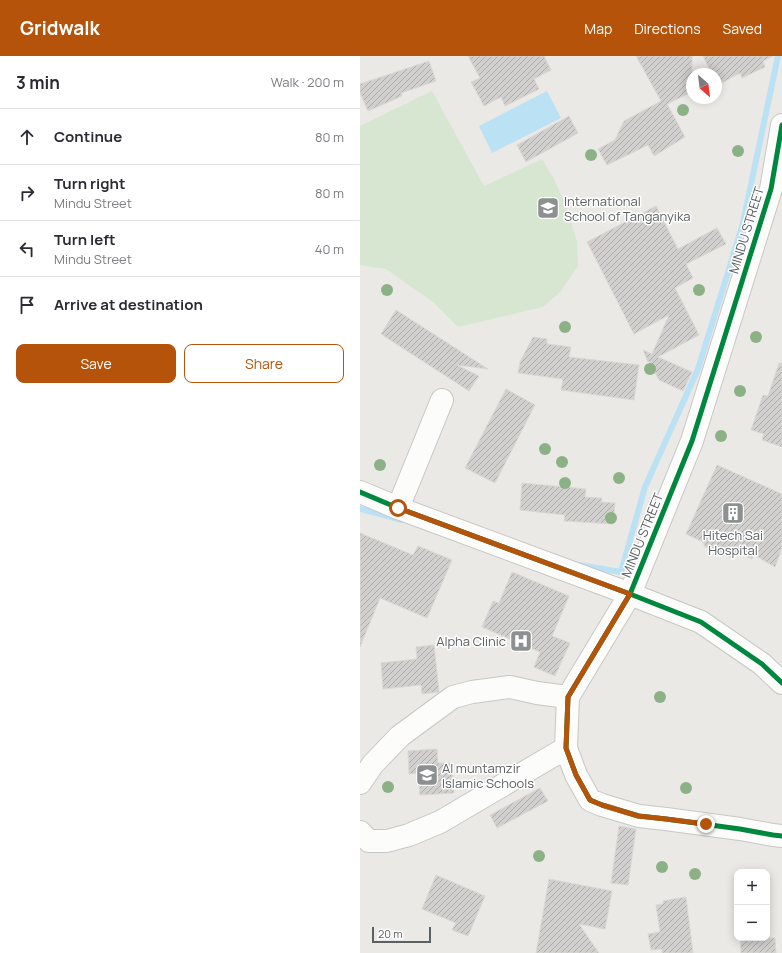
<!DOCTYPE html>
<html lang="en">
<head>
<meta charset="utf-8">
<style>
  :root { --surface:#fff; --page:#f7f7f7; --text:#2b2b33; --muted:#7c7c81; --line:#e1e1e2; --accent:#b45309 }
  body { margin:0; font-family:Manrope,sans-serif; background:var(--page); color:var(--text) }
  .controls { position:absolute; right:12px; bottom:12px; display:grid; overflow:hidden; border-radius:8px; box-shadow:0 2px 10px #0003 }
  .controls button { width:36px; height:36px; display:grid; place-items:center; padding:0; border:0; border-bottom:1px solid var(--line); background:var(--surface); color:var(--text); font:20px sans-serif }
  .compass { position:absolute; left:326px; top:12px; width:36px; height:36px; border-radius:50%; background:var(--surface); box-shadow:0 2px 10px #0003; rotate:152deg }
  .scale { position:absolute; left:12px; bottom:10px; width:59px; box-sizing:border-box; padding-left:4px; border:2px solid #5b6063; border-top:0; font-size:11px; line-height:14px; white-space:nowrap; color:#5b6063; -webkit-text-stroke:3px #fff; paint-order:stroke }
  .stop { position:absolute; width:12px; height:12px; margin:-9px; border:3px solid #b45309; border-radius:50%; background:#fff }
  .stop.end { background:#b45309; border-color:#fff; box-shadow:0 1px 4px #0008 }
  .list { margin:0; padding:0; list-style:none }
  h2 { display:flex; justify-content:space-between; align-items:center; height:52px; margin:0; padding:0 16px; font-size:17px }
  h2 small { font-size:13px; font-weight:400; color:var(--muted) }
  .list li { display:grid; grid-template-columns:26px 1fr auto; gap:12px; align-items:center; box-sizing:border-box; height:56px; padding:0 16px; border-top:1px solid var(--line) }
  .list b { display:block; font-size:15px; white-space:nowrap }
  .list p { margin:0; font-size:13px; white-space:nowrap; color:var(--muted) }
  .list em { font-size:13px; font-style:normal; color:var(--muted) }
  .actions { display:flex; gap:8px; padding:12px 16px }
  .actions a { flex:1; padding:9px 0; border:1px solid var(--accent); border-radius:8px; text-align:center; font-size:14px; color:var(--accent) }
  .actions .main { background:var(--accent); color:#fff }
  .icon { flex:none; width:22px; height:22px; fill:none; stroke:currentColor; stroke-width:2; stroke-linecap:round; stroke-linejoin:round }
  .map { position:relative; flex:none; width:422px; height:897px; overflow:hidden }
  header { display:flex; align-items:center; gap:24px; box-sizing:border-box; height:56px; padding:0 20px; background:var(--accent); color:#fff }
  header strong { font-size:19px }
  nav { display:flex; gap:22px; margin-inline-start:auto; font-size:14px }
  main { display:flex }
  aside { flex:1; background:var(--surface) }
  .map>svg:first-child { display:block }
  .park { fill:#d6e6d1 }
  .water { fill:#bbe1f4 }
  .lines { fill:none; stroke-linecap:round; stroke-linejoin:round }
  .stream { stroke:#bbe1f4; stroke-width:6 }
  .building { fill:url(#building-hatch); stroke:#dad8d4 }
  .minor-casing { stroke:#c7c7c6; stroke-width:24 }
  .minor { stroke:#fcfcfb; stroke-width:22 }
  .cycleway-casing { stroke:#fff; stroke-width:8 }
  .cycleway { stroke:#00873e; stroke-width:5 }
  .tree { fill:#8cb187 }
  .route { stroke:#b45309; stroke-width:5 }
  .labels { text-anchor:middle; dominant-baseline:central; stroke-width:3; stroke-linejoin:round; paint-order:stroke }
  .poi-label { font-size:13px; fill:#5b6063; stroke:#fff; text-anchor:start }
  .street-label { font-size:13px; fill:#5b6063; stroke:#fff }
</style>
</head>
<body>
<header>
<strong>Gridwalk</strong>
<nav><a>Map</a><a>Directions</a><a>Saved</a></nav>
</header>
<main>
<aside>
<h2>3 min<small>Walk · 200 m</small></h2>
<ul class="list">
<li><svg class="icon" aria-label="ahead" viewBox="0 0 24 24"><path d="M12 20V5M6 11l6-6 6 6"/></svg><div><b>Continue</b></div><em>80 m</em></li>
<li><svg class="icon" aria-label="right" viewBox="0 0 24 24"><path d="M7 20v-9h11M14 6l5 5-5 5"/></svg><div><b>Turn right</b><p>Mindu Street</p></div><em>80 m</em></li>
<li><svg class="icon" aria-label="left" viewBox="0 0 24 24"><path d="M17 20v-9H6M10 6l-5 5 5 5"/></svg><div><b>Turn left</b><p>Mindu Street</p></div><em>40 m</em></li>
<li><svg class="icon" aria-label="arrive" viewBox="0 0 24 24"><path d="M6 21V4h12l-3 4 3 4H6"/></svg><div><b>Arrive at destination</b></div></li>
</ul>
<div class="actions"><a class="main">Save</a><a>Share</a></div>
</aside>
<div class="map">
<svg width="422" height="897" viewBox="0 0 422 897">
  <defs>
    <pattern id="building-hatch" width="6" height="6" patternUnits="userSpaceOnUse"><rect width="6" height="6" fill="#d1d0ce"/><path d="M-1 1l2-2M0 6l6-6M5 7l2-2" fill="none" stroke="#adacab"/></pattern>
  </defs>
  <rect width="100%" height="100%" fill="#ebe9e5"/>
  <!-- park -->
  <path class="park" d="M 72,35 L 124,130 L 182,103 L 194,123 L 206,150 L 217,185 L 218,210 L 201,235 L 183,251 L 98,271 L 73,246 L 26,213 L 0,209 L 0,70 Z"/>
  <!-- water -->
  <path class="water" d="M 187,35 L 201,62 L 132,97 L 119,70 Z"/>
  <g class="lines">
    <!-- stream -->
    <path class="stream" d="M 0,453 L 42,464
      M 219,509 L 261,516 L 285,431 L 338,313 L 382,171 L 418,0"/>
  </g>
  <!-- building -->
  <path class="building" d="M 108,0 L 184,0 L 191,14 L 174,23 L 179,33 L 145,50 L 141,41 L 124,50 L 111,26 L 120,22 Z
    M 276,0 L 332,0 L 332,36 L 307,48 L 325,81 L 294,100 L 288,89 L 247,109 L 238,93 L 255,84 L 264,65 L 301,45 Z
    M 343,0 L 413,0 L 403,5 L 405,11 L 382,22 L 380,17 L 358,29 L 356,25 L 356,18 L 352,18 Z
    M 69,5 L 76,25 L 41,37 L 42,40 L 8,55 L 0,37 L 0,28 Z
    M 209,60 L 218,77 L 166,106 L 157,89 Z
    M 296,150 L 318,193 L 357,172 L 366,188 L 326,208 L 333,222 L 315,232 L 339,279 L 298,301 L 332,316 L 323,335 L 299,324 L 289,305 L 288,306 L 283,294 L 292,298 L 309,259 L 274,278 L 227,186 Z
    M 36,254 L 128,313 L 97,309 L 119,320 L 109,335 L 21,278 Z
    M 173,281 L 187,283 L 187,288 L 211,291 L 209,301 L 279,309 L 274,344 L 201,334 L 203,323 L 158,317 L 160,306 Z
    M 419,307 L 422,307 L 422,391 L 402,384 L 404,378 L 391,374 L 403,339 L 408,340 Z
    M 146,333 L 175,349 L 135,427 L 105,412 Z
    M 357,409 L 422,438 L 422,492 L 415,511 L 394,499 L 392,503 L 379,497 L 372,502 L 345,491 L 343,486 L 326,478 Z
    M 162,427 L 226,433 L 225,441 L 242,442 L 241,446 L 255,447 L 253,468 L 204,465 L 205,459 L 160,454 Z
    M 0,477 L 53,499 L 58,490 L 92,504 L 67,562 L 20,542 L 0,591 Z
    M 152,516 L 209,540 L 192,580 L 210,587 L 195,620 L 174,611 L 180,596 L 122,571 L 133,545 L 139,547 Z
    M 74,589 L 79,636 L 62,638 L 61,629 L 23,633 L 21,607 L 57,603 L 56,591 Z
    M 77,693 L 78,707 L 92,707 L 94,737 L 60,739 L 58,717 L 49,718 L 48,695 Z
    M 180,732 L 188,745 L 137,772 L 130,759 Z
    M 259,770 L 276,773 L 268,829 L 251,827 Z
    M 76,819 L 125,840 L 108,880 L 92,874 L 96,867 L 62,853 Z
    M 189,823 L 252,835 L 245,873 L 219,868 L 239,897 L 176,897 Z
    M 326,841 L 333,897 L 302,897 L 302,893 L 291,894 L 288,878 L 300,876 L 296,849 L 303,848 L 303,845 Z
    M 380,882 L 415,882 L 416,897 L 381,897 Z"/>
  <g class="lines">
    <!-- minor casing -->
    <g class="minor-casing">
      <path id="minor" d="M 422,69 L 411,133 L 332,385 L 270,538 L 208,641 L 206,692 L 216,719 L 230,744 L 242,749 L 279,760 L 306,763 L 380,773 L 413,779 L 422,780
        M 0,436 L 38,452 L 270,538 L 341,566 L 402,608 L 422,627
        M 38,452 L 82,344
        M 0,727 L 13,708 L 40,680 L 93,641 L 112,636 L 150,631 L 177,637 L 208,641
        M 0,776 L 9,785 L 27,785 L 49,779 L 80,766 L 206,692"/>
    </g>
    <!-- minor -->
    <use href="#minor" class="minor"/>
    <!-- cycleway casing -->
    <g class="cycleway-casing">
      <path id="cycleway" d="M 422,69 L 411,133 L 332,385 L 270,538 L 208,641 L 206,692 L 216,719 L 230,744 L 242,749 L 279,760 L 306,763 L 380,773 L 413,779 L 422,780
        M 0,436 L 38,452 L 270,538 L 341,566 L 402,608 L 422,627"/>
    </g>
    <!-- cycleway -->
    <use href="#cycleway" class="cycleway"/>
  </g>
  <!-- trees -->
  <g class="tree">
    <circle cx="323" cy="54" r="6"/>
    <circle cx="378" cy="95" r="6"/>
    <circle cx="231" cy="99" r="6"/>
    <circle cx="27" cy="234" r="6"/>
    <circle cx="339" cy="234" r="6"/>
    <circle cx="205" cy="271" r="6"/>
    <circle cx="396" cy="281" r="6"/>
    <circle cx="290" cy="313" r="6"/>
    <circle cx="380" cy="335" r="6"/>
    <circle cx="361" cy="380" r="6"/>
    <circle cx="185" cy="393" r="6"/>
    <circle cx="202" cy="406" r="6"/>
    <circle cx="20" cy="409" r="6"/>
    <circle cx="259" cy="422" r="6"/>
    <circle cx="205" cy="427" r="6"/>
    <circle cx="251" cy="462" r="6"/>
    <circle cx="300" cy="641" r="6"/>
    <circle cx="28" cy="731" r="6"/>
    <circle cx="326" cy="732" r="6"/>
    <circle cx="179" cy="800" r="6"/>
    <circle cx="302" cy="811" r="6"/>
    <circle cx="335" cy="818" r="6"/>
  </g>
  <g class="lines">
    <!-- route -->
    <path class="route" d="M 38,452 L 270,538 L 208,641 L 206,692 L 216,719 L 230,744 L 242,749 L 278,760 L 306,763 L 346,768"/>
  </g>
  <!-- icons -->
  <defs>
    <g id="school-square" transform="scale(1.15)"><rect x="-9" y="-9" width="18" height="18" rx="4" fill="#8d9090" stroke="#fff"/><path d="M0-5L7-2L0 1L-7-2ZM-4 1L0 2.5L4 1V4Q0 6-4 4Z" fill="#fff"/></g>
    <g id="building-square" transform="scale(1.15)"><rect x="-9" y="-9" width="18" height="18" rx="4" fill="#8d9090" stroke="#fff"/><path d="M-4-6H4V6H1V3H-1V6H-4ZM-2.5-4.3h1.7v1.8h-1.7ZM.8-4.3h1.7v1.8H.8ZM-2.5-1h1.7V.8h-1.7ZM.8-1h1.7V.8H.8Z" fill="#fff"/></g>
    <g id="hospital-square" transform="scale(1.15)"><rect x="-9" y="-9" width="18" height="18" rx="4" fill="#8d9090" stroke="#fff"/><path d="M-5-5h3v3.5h4V-5h3V5h-3V1.5h-4V5h-3Z" fill="#fff"/></g>
  </defs>
  <g fill-rule="evenodd">
    <use href="#school-square" x="188" y="152"/>
    <use href="#building-square" x="373" y="457"/>
    <use href="#hospital-square" x="161" y="585"/>
    <use href="#school-square" x="67" y="719"/>
  </g>
  <g class="labels">
    <!-- poi labels -->
    <g class="poi-label">
      <text x="204" y="145">International<tspan x="204" dy="15">School of Tanganyika</tspan></text>
      <text x="373" y="479" text-anchor="middle">Hitech Sai<tspan x="373" dy="15">Hospital</tspan></text>
      <text x="146" y="585" text-anchor="end">Alpha Clinic</text>
      <text x="82" y="712">Al muntamzir<tspan x="82" dy="15">Islamic Schools</tspan></text>
    </g>
    <!-- street labels -->
    <g class="street-label">
      <text transform="translate(386 174) rotate(-73)">MINDU STREET</text>
      <text transform="translate(282 479) rotate(-68)">MINDU STREET</text>
    </g>
  </g>
</svg>
<div class="controls">
<button>+</button>
<button>−</button>
</div>
<svg class="compass" viewBox="-18 -18 36 36"><path d="M0-13l5 13h-10z" fill="#e53935"/><path d="M0 13l5-13h-10z" fill="#7c7c81"/></svg>
<div class="scale">20 m</div>
<div class="stop" style="left:38px;top:452px"></div>
<div class="stop end" style="left:346px;top:768px"></div>
</div>
</main>
</body>
</html>
